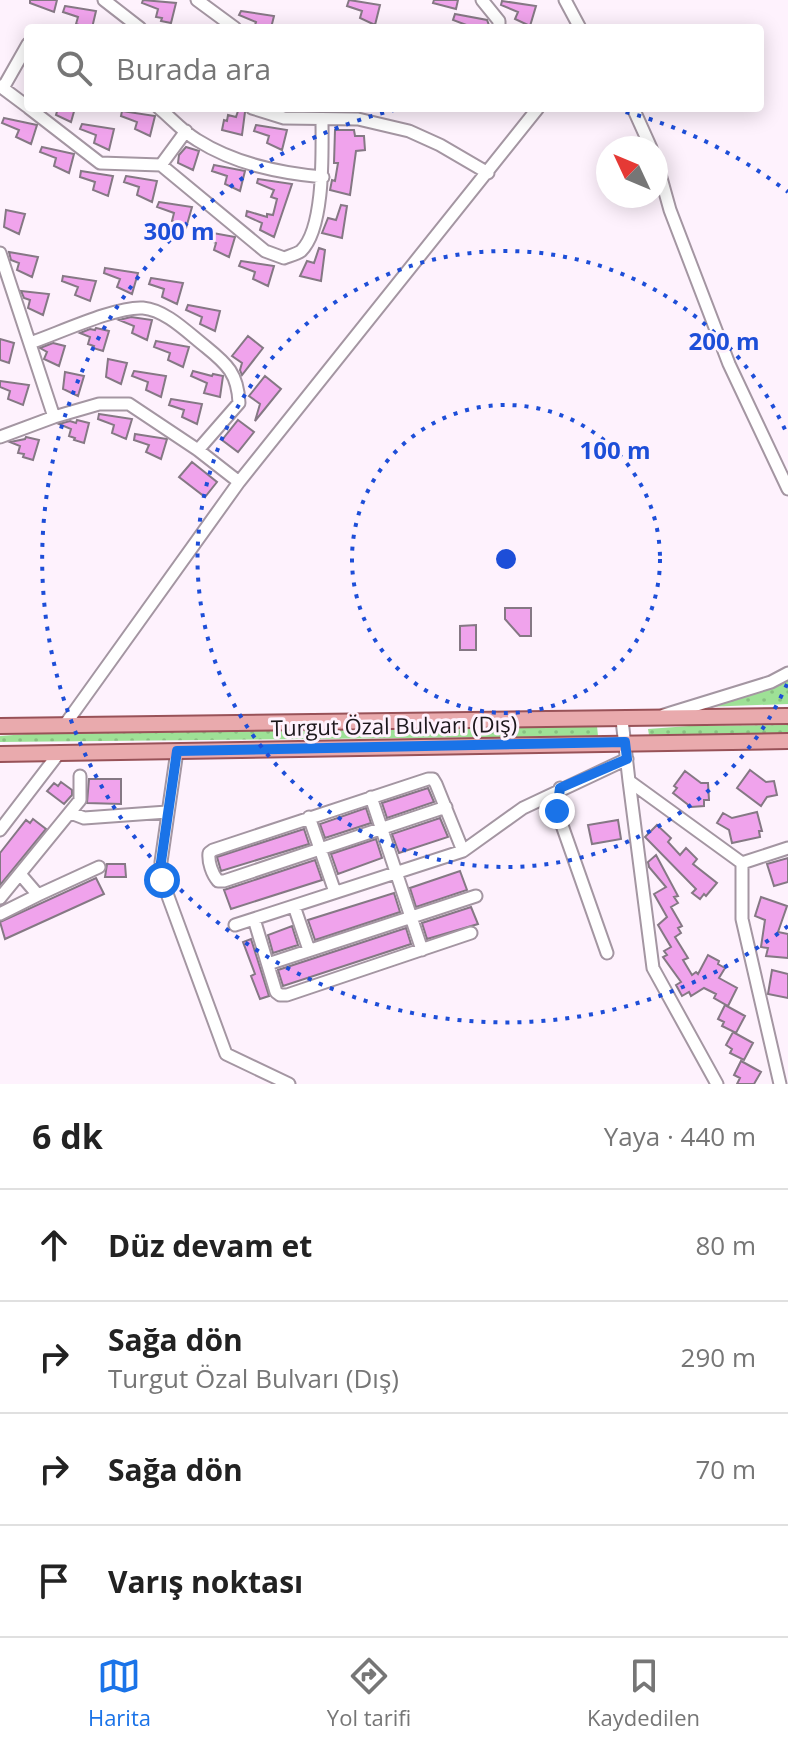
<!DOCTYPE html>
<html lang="tr">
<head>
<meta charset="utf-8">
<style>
  :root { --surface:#fff; --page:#f2f2f2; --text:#222; --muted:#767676; --line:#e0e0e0; --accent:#1a73e8 }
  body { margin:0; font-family:"Open Sans",sans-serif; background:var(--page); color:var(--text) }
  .compass { position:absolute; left:596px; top:136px; width:72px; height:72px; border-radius:50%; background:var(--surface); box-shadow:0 4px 20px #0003; rotate:314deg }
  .stop { position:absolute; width:24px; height:24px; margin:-18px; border:6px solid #1a73e8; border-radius:50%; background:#fff }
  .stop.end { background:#1a73e8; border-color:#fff; box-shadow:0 2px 8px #0008 }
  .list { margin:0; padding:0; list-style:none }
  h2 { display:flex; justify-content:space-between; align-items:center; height:104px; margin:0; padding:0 32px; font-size:34px }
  h2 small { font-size:26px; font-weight:400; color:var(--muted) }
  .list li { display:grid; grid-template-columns:52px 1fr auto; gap:24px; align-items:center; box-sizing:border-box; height:112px; padding:0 32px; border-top:2px solid var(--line) }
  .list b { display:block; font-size:30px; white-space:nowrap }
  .list p { margin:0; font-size:26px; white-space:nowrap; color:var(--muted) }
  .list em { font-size:26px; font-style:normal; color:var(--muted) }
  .icon { flex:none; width:44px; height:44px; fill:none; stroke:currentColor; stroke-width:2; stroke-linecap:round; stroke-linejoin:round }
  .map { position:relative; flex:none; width:788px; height:1084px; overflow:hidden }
  .search { position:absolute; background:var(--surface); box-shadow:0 4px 20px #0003; left:24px; right:24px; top:24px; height:88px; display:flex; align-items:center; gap:20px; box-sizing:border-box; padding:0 28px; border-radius:8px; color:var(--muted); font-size:30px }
  .sheet { height:552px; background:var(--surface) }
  nav { display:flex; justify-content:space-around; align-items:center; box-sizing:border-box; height:112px; border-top:2px solid var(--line); background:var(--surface); font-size:22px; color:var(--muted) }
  nav a { display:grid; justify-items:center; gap:4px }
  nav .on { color:var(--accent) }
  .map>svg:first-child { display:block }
  .grass { fill:url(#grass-dots) }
  .building { fill:#f0a3ec; stroke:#857884; stroke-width:2 }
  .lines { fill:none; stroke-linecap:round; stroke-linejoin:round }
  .minor-casing { stroke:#a496a2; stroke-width:15 }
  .major-casing { stroke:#985258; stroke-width:18 }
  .minor { stroke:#fff; stroke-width:11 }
  .major { stroke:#e9aaad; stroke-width:14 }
  .route { stroke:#1a73e8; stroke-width:10 }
  .ring { fill:none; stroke:#1d4ed8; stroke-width:4; stroke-dasharray:4 8 }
  .labels { text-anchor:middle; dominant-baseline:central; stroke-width:6; stroke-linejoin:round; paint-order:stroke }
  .street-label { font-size:22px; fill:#1d181d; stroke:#fef2fd }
  .centre { fill:#1d4ed8; stroke:#fef2fd; stroke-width:4 }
  .ring-label { font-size:24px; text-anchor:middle; font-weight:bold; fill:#1d4ed8; stroke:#fef2fd; stroke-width:6; stroke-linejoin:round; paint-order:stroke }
</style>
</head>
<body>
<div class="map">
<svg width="788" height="1084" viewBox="0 0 788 1084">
  <defs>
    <pattern id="grass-dots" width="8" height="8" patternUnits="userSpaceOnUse" patternTransform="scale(2)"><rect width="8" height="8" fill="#9ee196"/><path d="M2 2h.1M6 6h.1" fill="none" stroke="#88c081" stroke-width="1.8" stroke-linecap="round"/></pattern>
  </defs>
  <rect width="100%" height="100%" fill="#fef2fd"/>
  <!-- grass -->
  <path class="grass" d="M 788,676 L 788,704 L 703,707 Z
    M 788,725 L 788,733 L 649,735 L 648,729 L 689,726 Z
    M 597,726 L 598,736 L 0,742 L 0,736 L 41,733 Z"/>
  <!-- building -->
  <path class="building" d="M 30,0 L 57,0 L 54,12 L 30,3 Z
    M 143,0 L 176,3 L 171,23 L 161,21 L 162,18 L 156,17 L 158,9 L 142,3 Z
    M 349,0 L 380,5 L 375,25 L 360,18 L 362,11 L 347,6 Z
    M 434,0 L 458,0 L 456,9 L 433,3 Z
    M 502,1 L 536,6 L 530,26 L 515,19 L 518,12 L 501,5 Z
    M 65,6 L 96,11 L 92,28 L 81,28 L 82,26 L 76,24 L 78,17 L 63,12 Z
    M 241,11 L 274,16 L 271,28 L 254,28 L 256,22 L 239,15 Z
    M 455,14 L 487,20 L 490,28 L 469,28 L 469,26 L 453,20 Z
    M 58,108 L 75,108 L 71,122 L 56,115 Z
    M 239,108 L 244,108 L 245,112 L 242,135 L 222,130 L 224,120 L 227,121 L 228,115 L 236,117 Z
    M 122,111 L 155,116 L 150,136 L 135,129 L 137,122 L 121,116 Z
    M 4,118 L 37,125 L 31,144 L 16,137 L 19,130 L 2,123 Z
    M 82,124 L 114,129 L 109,150 L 94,143 L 96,135 L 80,129 Z
    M 256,125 L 287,130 L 282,150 L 267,143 L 269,136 L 254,131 Z
    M 335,130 L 354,130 L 355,136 L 364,136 L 365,150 L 356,151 L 350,195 L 330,190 L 332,180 L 335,181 L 338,163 L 334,163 Z
    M 42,147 L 74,154 L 69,173 L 54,166 L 56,158 L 40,152 Z
    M 186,147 L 199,151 L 193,170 L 178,163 L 179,155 Z
    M 214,165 L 245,171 L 240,191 L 225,184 L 227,176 L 212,171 Z
    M 81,171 L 113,176 L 108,196 L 93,190 L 95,182 L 80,177 Z
    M 126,176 L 157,181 L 152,202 L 137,195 L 139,187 L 124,182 Z
    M 258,179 L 292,184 L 274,237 L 260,230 L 262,223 L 246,216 L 247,211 L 267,217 L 267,214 L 273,215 L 277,199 L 271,197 L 274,190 L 257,183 Z
    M 159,202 L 192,207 L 186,228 L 172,221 L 174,213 L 157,207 Z
    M 341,205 L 347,206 L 342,238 L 322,233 L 328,218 L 336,220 Z
    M 6,210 L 25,214 L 19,234 L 4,227 Z
    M 202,231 L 235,237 L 229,257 L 214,250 L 216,243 L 200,236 Z
    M 319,248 L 325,250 L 321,281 L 300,276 L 307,261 L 314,263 Z
    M 9,252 L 38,257 L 32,277 L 17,270 L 19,263 L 11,260 Z
    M 241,261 L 274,266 L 268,286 L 253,279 L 255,272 L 239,266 Z
    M 105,268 L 138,273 L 132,294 L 117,287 L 120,279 L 104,273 Z
    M 63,276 L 96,281 L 90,301 L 75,295 L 78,287 L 62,281 Z
    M 151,278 L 183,283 L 177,304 L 162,297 L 164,289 L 149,284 Z
    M 21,291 L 49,294 L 43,315 L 28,308 L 30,300 L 24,298 Z
    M 188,305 L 220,311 L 215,331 L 200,324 L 202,317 L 186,310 Z
    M 131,317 L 152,320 L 147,340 L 132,333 L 134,326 L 119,320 Z
    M 96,328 L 109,331 L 103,351 L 93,348 L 94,346 L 88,344 L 90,337 L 80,333 L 90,329 L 95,330 Z
    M 248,336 L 263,348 L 242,375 L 240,370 L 242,363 L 232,356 Z
    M 0,339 L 14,343 L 9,363 L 0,360 Z
    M 156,341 L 189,347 L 183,367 L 168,360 L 170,353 L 154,347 Z
    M 53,343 L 65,346 L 59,366 L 44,359 L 47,352 L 40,348 Z
    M 108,359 L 127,363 L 121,384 L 106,377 Z
    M 134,371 L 166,376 L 161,397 L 146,390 L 148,382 L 132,376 Z
    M 193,371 L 212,376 L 213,374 L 223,376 L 220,397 L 204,393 L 207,383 L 191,376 Z
    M 65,372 L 84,376 L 78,396 L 63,389 Z
    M 265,376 L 281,389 L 255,421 L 260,404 L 249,396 Z
    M 0,381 L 29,385 L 23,405 L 8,399 L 10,391 L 0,387 Z
    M 171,399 L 202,404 L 197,424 L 182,417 L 184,410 L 169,405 Z
    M 99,414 L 132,419 L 126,439 L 112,433 L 114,425 L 98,419 Z
    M 77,420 L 89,423 L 84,443 L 74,440 L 75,438 L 69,436 L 71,429 L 59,424 L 70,421 L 76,423 Z
    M 238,420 L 254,432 L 238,452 L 222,440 Z
    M 135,434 L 167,439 L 161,459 L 146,452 L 149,445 L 134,440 Z
    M 26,437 L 39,440 L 33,460 L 23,457 L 24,454 L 18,453 L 20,446 L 10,442 L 25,439 Z
    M 192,462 L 217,482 L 205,497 L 179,477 Z
    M 505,608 L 531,608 L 531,636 L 520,636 L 505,619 Z
    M 476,625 L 476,650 L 460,650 L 460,626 Z
    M 750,770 L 766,782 L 774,781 L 777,795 L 767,797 L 761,806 L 737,788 Z
    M 685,771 L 701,783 L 708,783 L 709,800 L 704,800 L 704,806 L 691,807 L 673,793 L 677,788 L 674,786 Z
    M 89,779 L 121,779 L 121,804 L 87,803 Z
    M 61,782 L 72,790 L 72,795 L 64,804 L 47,791 L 54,783 L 58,786 Z
    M 428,788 L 434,802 L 387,818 L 382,803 Z
    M 366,808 L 371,823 L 325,838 L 320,824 Z
    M 757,812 L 762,831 L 759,831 L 760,837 L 732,843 L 729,830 L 717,823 L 723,813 L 732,818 Z
    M 440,818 L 448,837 L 399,853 L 392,834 Z
    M 33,819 L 46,829 L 0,885 L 0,853 L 26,820 L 30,823 Z
    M 618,820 L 621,839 L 592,844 L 588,825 Z
    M 657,825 L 671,838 L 668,842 L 680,855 L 686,848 L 697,859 L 693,864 L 717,883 L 706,896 L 704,894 L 700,899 L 692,893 L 696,889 L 645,837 Z
    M 304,829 L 309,844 L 221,871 L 217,857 Z
    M 376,839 L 382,858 L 338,874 L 331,854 Z
    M 656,855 L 678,896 L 674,897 L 678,903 L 671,907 L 682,926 L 678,928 L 681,933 L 675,937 L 688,958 L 683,960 L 692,975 L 696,972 L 698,974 L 708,955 L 719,961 L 718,964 L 725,968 L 719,978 L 737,988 L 728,1006 L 714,998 L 716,994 L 704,988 L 691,996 L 689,992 L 682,996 L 676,985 L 681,982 L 663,957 L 667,955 L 664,951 L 671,947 L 658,925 L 667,917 L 654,894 L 666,887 L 649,867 L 648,862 Z
    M 788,858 L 788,882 L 774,886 L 767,864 Z
    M 315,860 L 322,880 L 231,909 L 224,890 Z
    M 107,864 L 125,864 L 126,877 L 105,877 Z
    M 460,871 L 467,890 L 416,907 L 410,888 Z
    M 96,878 L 104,894 L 5,939 L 0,922 Z
    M 394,893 L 400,912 L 315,940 L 308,920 Z
    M 761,897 L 787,906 L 778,932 L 788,934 L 788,958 L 766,956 L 768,948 L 761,947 L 765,920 L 755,916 Z
    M 471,907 L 478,924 L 427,939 L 422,923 Z
    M 292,926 L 298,945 L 273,953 L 268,935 Z
    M 406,928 L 411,944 L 283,986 L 278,970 Z
    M 251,939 L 269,996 L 260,999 L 251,976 L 255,974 L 243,942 Z
    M 772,970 L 788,974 L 788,998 L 768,994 Z
    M 725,1005 L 745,1016 L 736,1033 L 722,1026 L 724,1022 L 718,1019 Z
    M 733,1032 L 753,1043 L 744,1060 L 730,1053 L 732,1049 L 726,1045 Z
    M 741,1061 L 761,1072 L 754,1084 L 737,1084 L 740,1078 L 734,1075 Z"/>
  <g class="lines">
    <!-- minor casing -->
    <g class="minor-casing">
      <path id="minor" d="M 104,0 L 140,28
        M 197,0 L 235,28
        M 482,0 L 499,21 L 499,28
        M 565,0 L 580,28
        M 0,86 L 28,107
        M 3,88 L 28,44
        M 29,108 L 100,163 L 161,165 L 265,251 L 284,258 C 289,256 297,254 301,251 C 325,228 322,151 322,119
        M 159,108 C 171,118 183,132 197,140 C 235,164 279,173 323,177
        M 252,108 L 284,118 L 358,119 L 409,131 L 440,145 L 488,173
        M 633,108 L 651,148
        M 656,160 L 670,210 L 729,364 L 788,489
        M 161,165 L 186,131
        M 0,253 L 54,417
        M 30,343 C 57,334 116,306 143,308 C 166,310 188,333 206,347 C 227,364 238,374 239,403 L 198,450
        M 0,437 L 54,417 L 99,404 L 129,404 L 198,450 L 239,482
        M 664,715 L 771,682 L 788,673
        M 622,720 L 629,781 L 742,863
        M 64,726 L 239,482 L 538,108
        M 177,751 L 161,862 L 162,880 L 226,1054 L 289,1084
        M 629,781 L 653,968 L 717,1084
        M 560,788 L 557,811 L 607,953
        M 371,797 L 422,950
        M 446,807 L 224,881 L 218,881 C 212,874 208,862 209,853 L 213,850 L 428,779 L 433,779 L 436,784 L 463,851
        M 71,813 L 84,818 L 167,812
        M 309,817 L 335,892
        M 0,830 L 59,753
        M 742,863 L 742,919 L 780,1084
        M 742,863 L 788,848
        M 38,895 L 99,867
        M 0,898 L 80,800 L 80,776
        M 294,906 L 309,950
        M 0,914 L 38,895 L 20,874
        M 254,919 L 276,992 L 280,995 L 287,995 L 471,933
        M 235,925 L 463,851 L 523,808 L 627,759
        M 268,964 L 476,896"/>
    </g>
    <!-- major casing -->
    <g class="major-casing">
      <path id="major" d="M 0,726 L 788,716
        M 0,754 L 788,741"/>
    </g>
    <!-- minor -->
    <use href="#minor" class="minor"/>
    <!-- major -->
    <use href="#major" class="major"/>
  </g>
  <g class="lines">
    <!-- route -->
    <path class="route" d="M 162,880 L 161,862 L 177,751 L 625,742 L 627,759 L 560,788 L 557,811"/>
  </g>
  <!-- distance rings -->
  <g class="ring">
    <circle cx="506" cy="559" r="154"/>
    <path d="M787 684A308 308 0 1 1 787 434"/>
    <path d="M788 926A463 463 0 1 1 398 109M614 109A463 463 0 0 1 788 192"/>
  </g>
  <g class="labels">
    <!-- street labels -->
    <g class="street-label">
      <text transform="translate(394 725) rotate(-1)">Turgut Özal Bulvarı (Dış)</text>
    </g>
  </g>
  <circle cx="506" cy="559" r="12" class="centre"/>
  <g class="ring-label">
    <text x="179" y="240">300 m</text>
    <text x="724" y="350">200 m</text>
    <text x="615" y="459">100 m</text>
  </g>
</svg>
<svg class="compass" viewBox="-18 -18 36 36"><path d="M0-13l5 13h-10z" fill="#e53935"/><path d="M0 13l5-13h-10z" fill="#767676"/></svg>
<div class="stop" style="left:162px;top:880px"></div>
<div class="stop end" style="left:557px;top:811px"></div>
<div class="search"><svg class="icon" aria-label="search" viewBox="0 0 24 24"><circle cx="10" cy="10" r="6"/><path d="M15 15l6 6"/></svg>Burada ara</div>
</div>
<section class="sheet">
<h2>6 dk<small>Yaya · 440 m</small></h2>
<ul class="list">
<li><svg class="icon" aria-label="ahead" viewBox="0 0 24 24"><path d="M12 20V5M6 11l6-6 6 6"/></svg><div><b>Düz devam et</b></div><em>80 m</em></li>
<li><svg class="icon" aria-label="right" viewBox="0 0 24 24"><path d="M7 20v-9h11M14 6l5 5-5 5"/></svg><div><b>Sağa dön</b><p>Turgut Özal Bulvarı (Dış)</p></div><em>290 m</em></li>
<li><svg class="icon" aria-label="right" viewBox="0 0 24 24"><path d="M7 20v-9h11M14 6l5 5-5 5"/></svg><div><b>Sağa dön</b></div><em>70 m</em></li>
<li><svg class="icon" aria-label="arrive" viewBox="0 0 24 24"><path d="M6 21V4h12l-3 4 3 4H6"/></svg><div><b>Varış noktası</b></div></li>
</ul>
</section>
<nav>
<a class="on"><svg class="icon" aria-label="map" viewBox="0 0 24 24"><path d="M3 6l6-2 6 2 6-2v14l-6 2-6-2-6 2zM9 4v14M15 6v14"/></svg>Harita</a>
<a><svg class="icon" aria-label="directions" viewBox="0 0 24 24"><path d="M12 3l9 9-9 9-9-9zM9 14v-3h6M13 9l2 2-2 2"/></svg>Yol tarifi</a>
<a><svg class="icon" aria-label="saved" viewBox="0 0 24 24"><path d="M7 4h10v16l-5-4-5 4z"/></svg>Kaydedilen</a>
</nav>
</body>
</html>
